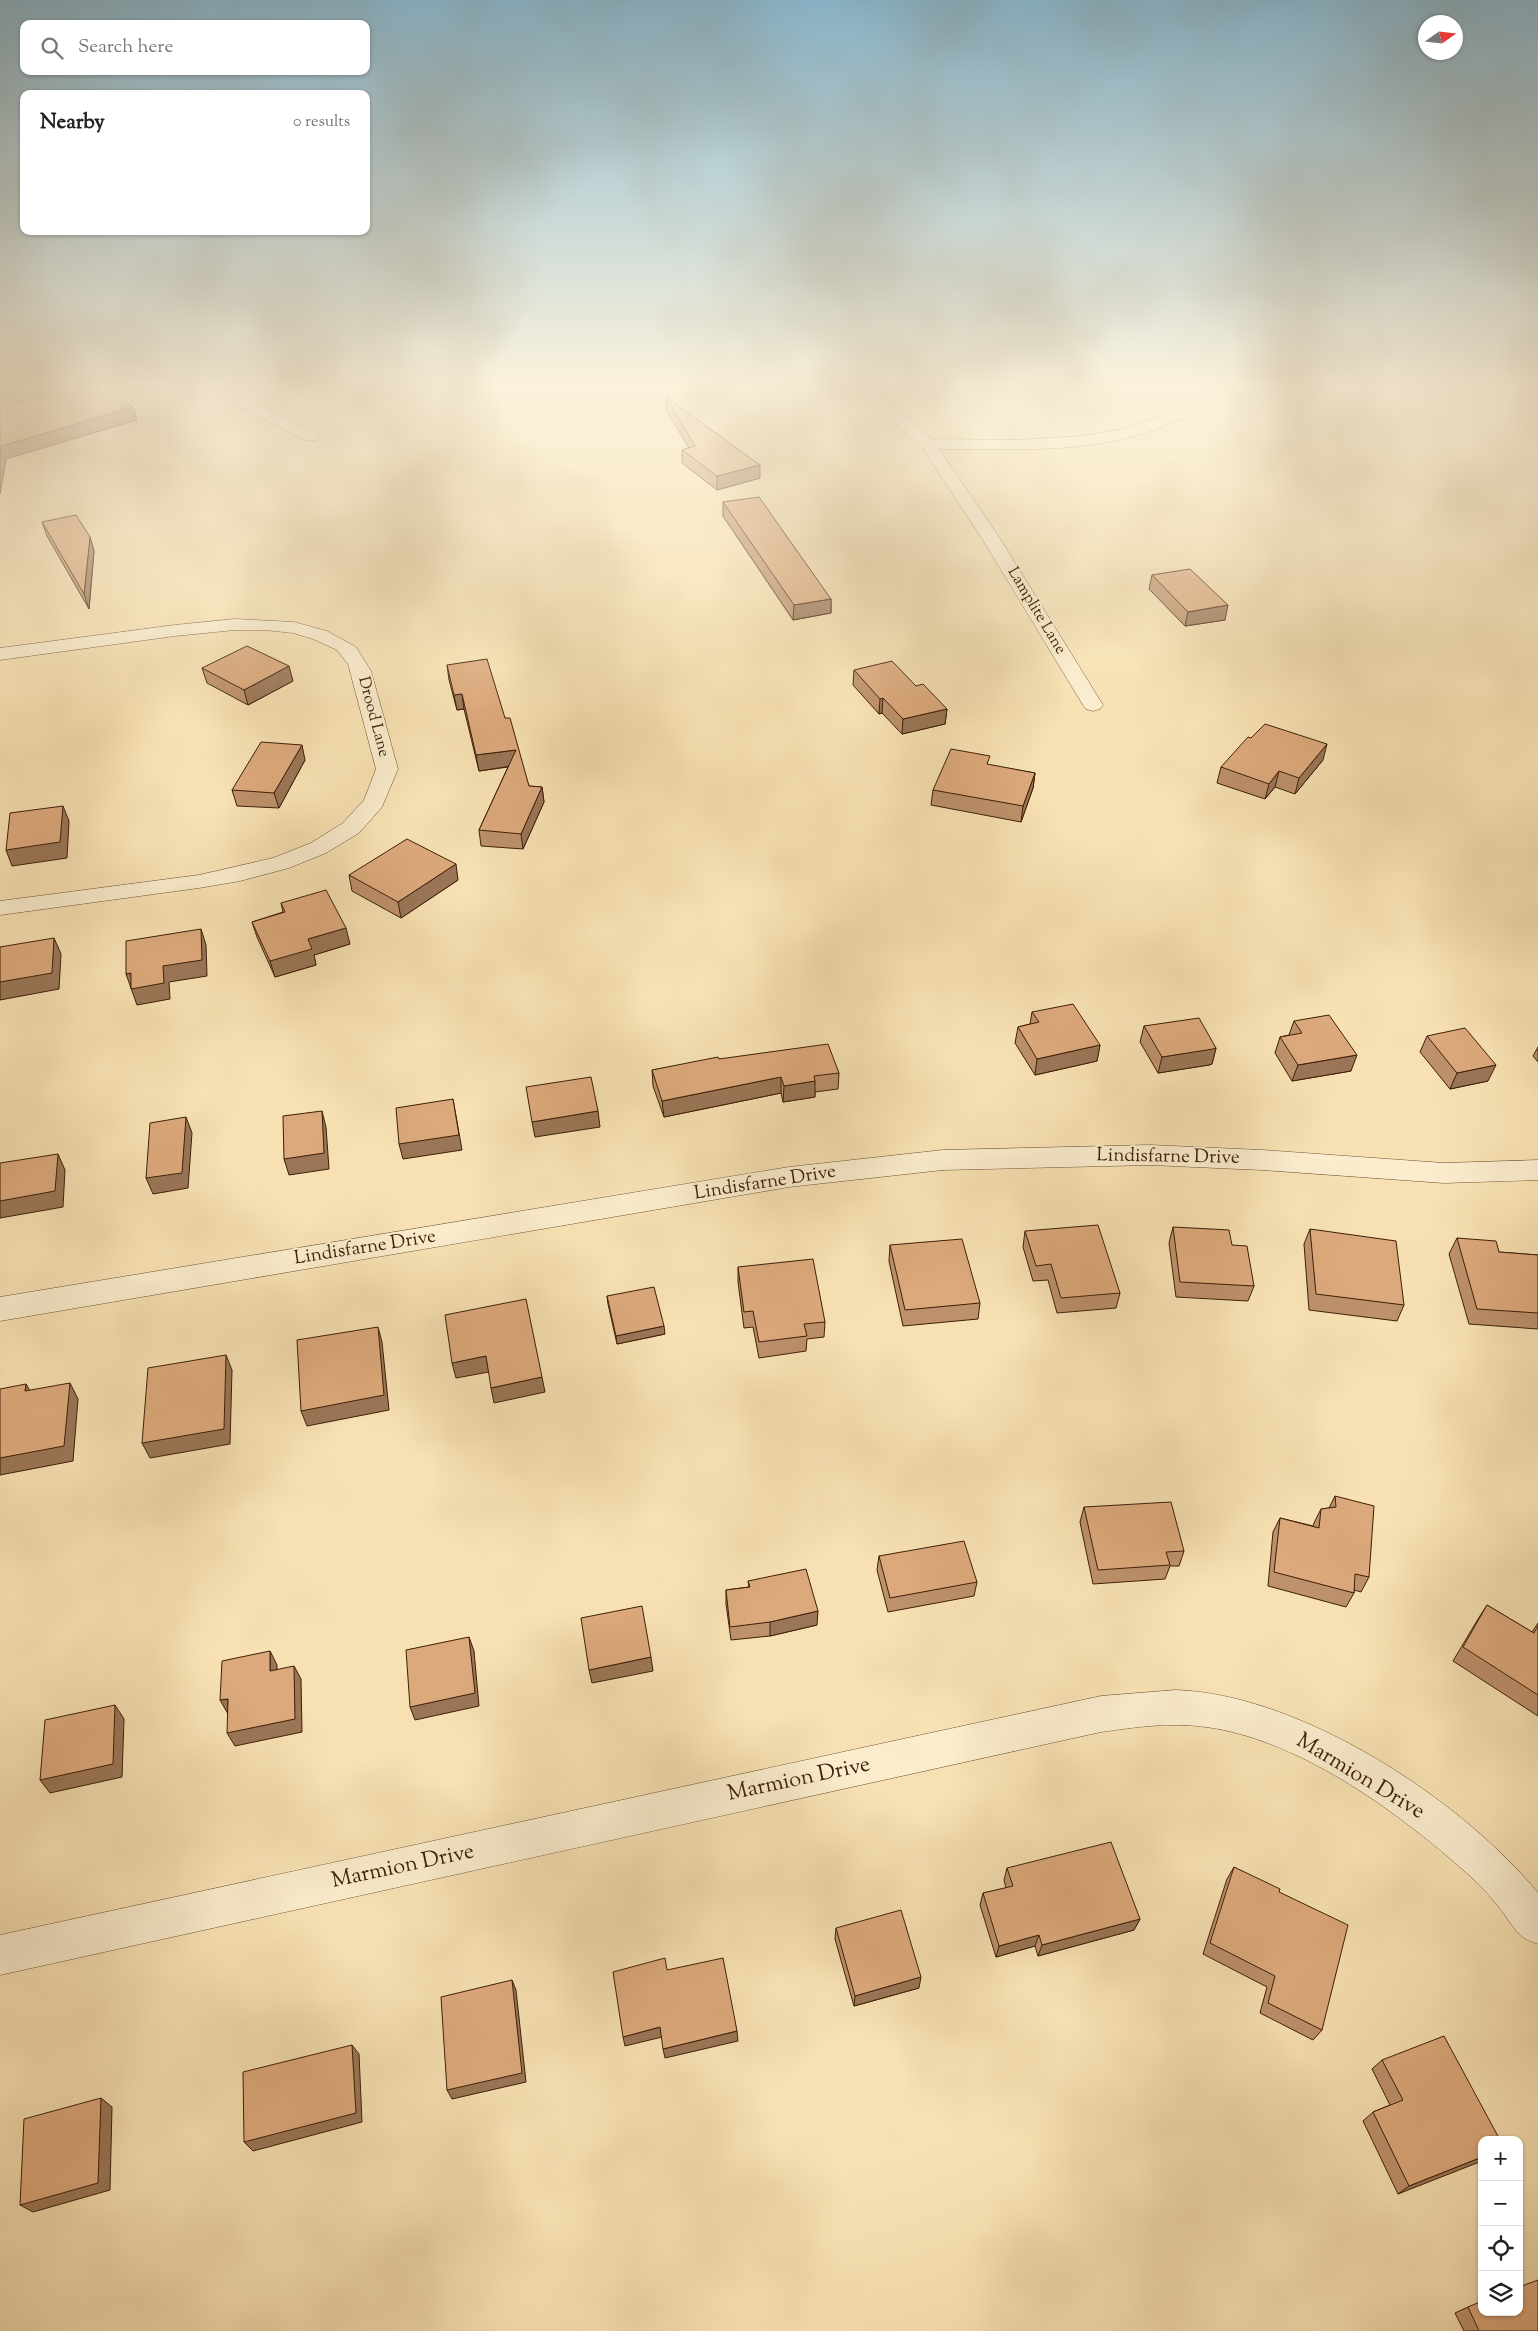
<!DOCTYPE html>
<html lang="en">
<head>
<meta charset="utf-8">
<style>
  :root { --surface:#fff; --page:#f2f2f2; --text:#222; --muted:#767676; --line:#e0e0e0 }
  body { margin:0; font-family:"Sorts Mill Goudy",serif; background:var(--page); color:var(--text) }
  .controls { position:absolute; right:15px; bottom:15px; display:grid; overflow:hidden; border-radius:10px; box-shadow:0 1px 4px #0004 }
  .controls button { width:45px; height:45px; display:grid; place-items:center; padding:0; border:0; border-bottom:1px solid var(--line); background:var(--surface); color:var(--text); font:25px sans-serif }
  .compass { position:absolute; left:1418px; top:15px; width:45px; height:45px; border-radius:50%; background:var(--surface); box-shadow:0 1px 4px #0004; rotate:76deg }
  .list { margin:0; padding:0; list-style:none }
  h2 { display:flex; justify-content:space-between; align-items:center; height:65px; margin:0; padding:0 20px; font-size:21px }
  h2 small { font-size:16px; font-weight:400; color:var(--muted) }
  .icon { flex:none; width:28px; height:28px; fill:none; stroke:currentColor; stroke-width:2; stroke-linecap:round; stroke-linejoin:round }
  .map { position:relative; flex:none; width:1538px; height:2331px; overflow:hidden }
  .search { position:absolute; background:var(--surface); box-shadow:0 1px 4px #0004; left:20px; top:20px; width:350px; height:55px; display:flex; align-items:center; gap:12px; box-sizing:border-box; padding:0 18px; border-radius:10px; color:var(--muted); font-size:19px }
  .panel { position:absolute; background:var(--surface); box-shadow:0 1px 4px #0004; left:20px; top:90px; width:350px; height:145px; border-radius:10px }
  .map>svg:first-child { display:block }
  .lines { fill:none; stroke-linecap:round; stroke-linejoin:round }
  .street-casing { stroke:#6c4f32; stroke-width:1 }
  .street { fill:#faeccd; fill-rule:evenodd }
  .wall { fill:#bd916b; stroke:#3d1e08 }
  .shaded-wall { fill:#9a7657; stroke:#3d1e08 }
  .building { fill:#dca97c; stroke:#3d1e08 }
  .labels { text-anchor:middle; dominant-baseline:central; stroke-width:4; stroke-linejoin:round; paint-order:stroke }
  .far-street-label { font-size:16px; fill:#3d1e08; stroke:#faeccd }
  .street-label { font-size:19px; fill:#3d1e08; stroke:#faeccd }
  .near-street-label { font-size:22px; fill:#3d1e08; stroke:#faeccd }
</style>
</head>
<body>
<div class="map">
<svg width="1538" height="2331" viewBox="0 0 1538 2331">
  <rect width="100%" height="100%" fill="#f7e1b2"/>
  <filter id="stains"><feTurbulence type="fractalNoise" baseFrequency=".004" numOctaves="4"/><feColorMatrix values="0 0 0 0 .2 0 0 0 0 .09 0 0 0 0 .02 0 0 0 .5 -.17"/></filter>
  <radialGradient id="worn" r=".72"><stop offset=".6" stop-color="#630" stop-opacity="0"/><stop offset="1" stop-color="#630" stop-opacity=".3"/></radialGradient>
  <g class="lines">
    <!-- street casing -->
    <g class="street-casing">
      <path id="street" d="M 118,385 C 143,385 170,382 195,385 C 239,390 278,415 317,434 L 319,437 L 317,440 L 305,440 C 274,425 243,406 209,396 C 139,378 67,404 0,421 L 0,411 L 77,391 Z
        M 852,385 L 868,385 L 932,439 L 1016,440 L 1083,436 L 1118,430 L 1168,413 L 1229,385 L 1246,385 C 1241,395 1218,402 1207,407 C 1174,423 1139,437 1103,443 C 1049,452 994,449 939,449 L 999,537 L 1103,705 L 1100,709 L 1093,711 L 1086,709 L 1083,705 L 981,537 L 922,447 Z
        M 235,619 L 294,622 L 327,631 L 356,647 L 371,671 L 398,769 L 382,807 L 359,833 L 326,853 L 289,868 L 240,881 L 199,888 L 0,915 L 0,901 L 199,875 L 273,858 L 311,843 L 343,823 L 364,800 L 376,769 L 348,664 L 337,650 L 313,639 L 293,633 L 265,630 L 235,630 L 175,636 L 0,660 L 0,648 L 175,625 Z
        M 1150,1145 L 1262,1150 L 1444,1163 L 1538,1160 L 1538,1180 L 1444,1183 L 1262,1170 L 1150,1165 L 943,1170 L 789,1187 L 0,1321 L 0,1297 L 789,1167 L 943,1150 Z
        M 1176,1690 C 1300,1694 1461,1799 1538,1893 L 1538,1944 C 1534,1942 1528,1941 1524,1938 C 1514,1931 1506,1915 1498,1906 C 1487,1892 1474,1879 1461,1868 C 1394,1809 1297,1739 1206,1727 C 1171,1722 1136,1727 1101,1732 L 0,1975 L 0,1935 L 1101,1696 Z"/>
    </g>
    <!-- street -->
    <use href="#street" class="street"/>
  </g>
  <!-- wall -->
  <path class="wall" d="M 666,397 L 760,478 L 717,490 L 682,463 L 682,450 L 689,448 L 666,410 Z
    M 723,502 L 831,599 L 831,613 L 793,620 L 723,516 Z
    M 42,522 L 90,537 L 94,551 L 89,609 L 47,536 Z
    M 1152,575 L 1225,620 L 1185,626 L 1149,589 Z
    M 447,665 L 505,718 L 529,786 L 542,787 L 544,802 L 523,849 L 481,846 L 479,830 L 508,767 L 479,771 L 464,709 L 457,710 L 449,680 Z
    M 202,668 L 293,681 L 248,705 L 207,683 Z
    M 854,670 L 916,686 L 947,709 L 945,724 L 902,734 L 882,713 L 879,714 L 853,685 Z
    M 305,760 L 279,808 L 237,806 L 232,790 Z
    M 1323,760 L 1295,794 L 1275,787 L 1265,799 L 1217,783 L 1221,767 Z
    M 989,765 L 1035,773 L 1033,788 L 1021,822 L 931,805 L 933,790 Z
    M 349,875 L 458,880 L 401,918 L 352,891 Z
    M 281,903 L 350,944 L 314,955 L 316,965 L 275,977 L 257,937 L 252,922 L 283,912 Z
    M 1032,1012 L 1100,1045 L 1097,1061 L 1035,1075 L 1015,1043 L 1018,1027 L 1030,1024 Z
    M 1294,1021 L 1351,1071 L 1292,1081 L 1275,1053 L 1280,1037 L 1289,1035 Z
    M 1144,1026 L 1216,1048 L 1212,1064 L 1209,1065 L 1158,1073 L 1140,1042 Z
    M 1427,1036 L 1488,1081 L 1450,1089 L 1420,1052 Z
    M 1538,1047 L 1538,1062 L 1533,1056 Z
    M 719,1059 L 839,1073 L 838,1089 L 815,1092 L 815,1097 L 783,1102 L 781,1093 L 664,1117 L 653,1086 L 652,1070 Z
    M 1173,1227 L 1232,1245 L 1254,1286 L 1248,1301 L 1176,1297 L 1169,1243 Z
    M 1310,1229 L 1404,1305 L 1397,1321 L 1309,1310 L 1304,1244 Z
    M 1025,1231 L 1120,1293 L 1116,1308 L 1057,1313 L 1048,1280 L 1033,1281 L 1023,1247 Z
    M 1457,1238 L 1499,1252 L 1538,1255 L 1538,1329 L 1469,1324 L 1449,1254 Z
    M 890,1245 L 980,1303 L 978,1319 L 903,1326 L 889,1261 Z
    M 738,1267 L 825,1322 L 824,1337 L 807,1339 L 806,1351 L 759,1358 L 753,1327 L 744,1328 L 738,1282 Z
    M 607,1296 L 665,1334 L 617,1344 L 608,1304 Z
    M 1335,1496 L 1369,1577 L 1361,1592 L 1354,1590 L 1354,1593 L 1346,1607 L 1268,1586 L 1273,1532 L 1280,1518 L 1313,1526 L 1314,1523 L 1321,1509 L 1329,1508 Z
    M 1084,1507 L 1184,1551 L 1179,1566 L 1170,1566 L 1165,1579 L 1093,1584 L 1080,1522 Z
    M 879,1556 L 977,1582 L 974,1596 L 888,1612 L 877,1570 Z
    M 748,1581 L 817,1625 L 770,1636 L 731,1640 L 726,1604 L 726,1590 L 749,1587 Z
    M 1487,1605 L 1532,1632 L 1538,1623 L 1538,1716 L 1453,1661 L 1478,1619 Z
    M 1234,1867 L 1279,1892 L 1322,2030 L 1313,2040 L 1260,2013 L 1267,1987 L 1203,1954 L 1227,1879 Z
    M 1007,1868 L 1140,1919 L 1134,1930 L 1038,1956 L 1035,1946 L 996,1957 L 980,1905 L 983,1893 L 1006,1888 L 1004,1880 Z
    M 836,1928 L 919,1988 L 854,2006 L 835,1939 Z
    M 1382,2060 L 1500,2140 L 1398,2194 L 1363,2121 L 1373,2112 L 1390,2105 L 1372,2069 Z
    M 1468,2307 L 1538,2331 L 1464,2331 L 1455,2313 Z"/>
  <!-- shaded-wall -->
  <path class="shaded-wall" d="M 42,385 L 61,385 L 63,393 L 0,409 L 0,395 Z
    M 133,407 L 137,420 L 6,459 L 0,494 L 0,456 L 2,446 Z
    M 760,465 L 760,478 L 717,490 L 717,476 Z
    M 90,537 L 94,551 L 89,609 L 84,594 Z
    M 831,599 L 831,613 L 793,620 L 794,605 Z
    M 1228,605 L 1225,620 L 1185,626 L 1188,612 Z
    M 289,666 L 293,681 L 248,705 L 244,690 Z
    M 462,694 L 464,709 L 457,710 L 454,695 Z
    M 883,698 L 882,713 L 879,714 L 880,699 Z
    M 947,709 L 945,724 L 902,734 L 903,719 Z
    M 1327,744 L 1323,760 L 1295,794 L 1299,778 Z
    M 302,745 L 305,760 L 279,808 L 274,793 Z
    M 516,750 L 518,765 L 479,771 L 476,755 Z
    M 1279,771 L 1275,787 L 1265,799 L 1269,784 Z
    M 1035,773 L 1033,788 L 1021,822 L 1023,806 Z
    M 542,787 L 544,802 L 523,849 L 521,834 Z
    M 63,806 L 69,821 L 67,858 L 12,866 L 6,850 Z
    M 456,864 L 458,880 L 401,918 L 398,902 Z
    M 346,928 L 350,944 L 314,955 L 316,965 L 275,977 L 270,961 L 308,939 Z
    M 201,929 L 206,945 L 207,976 L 169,982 L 170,999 L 137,1005 L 126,974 L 163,966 Z
    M 54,938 L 61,954 L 59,989 L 0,1000 L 0,982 Z
    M 1100,1045 L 1097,1061 L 1035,1075 L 1037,1059 Z
    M 1216,1048 L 1212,1064 L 1209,1065 L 1158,1073 L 1162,1057 Z
    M 1357,1055 L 1351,1071 L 1292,1081 L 1298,1065 Z
    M 1496,1065 L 1488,1081 L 1450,1089 L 1457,1073 Z
    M 781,1077 L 781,1093 L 664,1117 L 662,1101 Z
    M 815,1081 L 815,1097 L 783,1102 L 784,1086 Z
    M 453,1099 L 462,1150 L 403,1159 L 399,1144 Z
    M 322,1111 L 326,1127 L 329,1169 L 289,1175 L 284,1159 Z
    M 598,1111 L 600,1127 L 535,1137 L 532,1122 Z
    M 186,1117 L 192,1133 L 188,1188 L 153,1194 L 146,1178 Z
    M 58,1154 L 65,1170 L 63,1207 L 0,1218 L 0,1201 Z
    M 664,1326 L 665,1334 L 617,1344 L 616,1336 Z
    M 378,1327 L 382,1342 L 389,1410 L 307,1426 L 301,1411 Z
    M 226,1355 L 232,1370 L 230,1444 L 150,1458 L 142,1443 Z
    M 486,1356 L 489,1372 L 456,1378 L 452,1363 Z
    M 542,1377 L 545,1392 L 494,1403 L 491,1388 Z
    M 70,1383 L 78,1399 L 73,1461 L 0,1475 L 0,1458 Z
    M 26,1384 L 35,1399 L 25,1391 Z
    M 818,1611 L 817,1625 L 770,1636 L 770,1622 Z
    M 469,1637 L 474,1651 L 479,1706 L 415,1720 L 410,1707 Z
    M 270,1651 L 277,1665 L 277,1684 L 270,1671 Z
    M 651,1657 L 653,1671 L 592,1683 L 589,1670 Z
    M 294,1666 L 301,1679 L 302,1732 L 235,1746 L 227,1733 Z
    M 228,1699 L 228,1714 L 220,1700 Z
    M 115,1705 L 124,1719 L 122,1777 L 50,1793 L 40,1780 Z
    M 1140,1919 L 1134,1930 L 1038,1956 L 1042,1945 Z
    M 1039,1935 L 1035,1946 L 996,1957 L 999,1946 Z
    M 921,1977 L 919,1988 L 854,2006 L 855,1996 Z
    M 512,1980 L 516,1990 L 526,2082 L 452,2099 L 447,2090 Z
    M 660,2027 L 662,2037 L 625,2046 L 623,2037 Z
    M 737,2031 L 738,2041 L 665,2058 L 663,2049 Z
    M 352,2045 L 359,2054 L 362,2122 L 253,2151 L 244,2142 Z
    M 101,2098 L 112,2107 L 110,2190 L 33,2212 L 20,2205 Z
    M 1482,2157 L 1482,2161 L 1398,2194 L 1409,2186 Z"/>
  <!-- building -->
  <path class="building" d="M 0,385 L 42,385 L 0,395 Z
    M 90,387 L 133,407 L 2,446 L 0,456 L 0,408 L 71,391 L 77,396 L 78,389 Z
    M 666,397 L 760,465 L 717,476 L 682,450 L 695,446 Z
    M 759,497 L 831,599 L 794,605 L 723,502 Z
    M 76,515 L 90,537 L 84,594 L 42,522 Z
    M 1190,569 L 1228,605 L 1188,612 L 1152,575 Z
    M 247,646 L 289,666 L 244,690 L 202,668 Z
    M 487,659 L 505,718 L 510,718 L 529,786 L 542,787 L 521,834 L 479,830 L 516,750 L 476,755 L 462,694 L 454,695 L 447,665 Z
    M 892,661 L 916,686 L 923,684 L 947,709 L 903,719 L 883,698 L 880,699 L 854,670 Z
    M 1265,724 L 1327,744 L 1299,778 L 1279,771 L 1269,784 L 1221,767 L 1248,737 L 1251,738 Z
    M 261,742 L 302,745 L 274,793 L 232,790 Z
    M 951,749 L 990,756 L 987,764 L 1035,773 L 1023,806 L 933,790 Z
    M 63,806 L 60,842 L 6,850 L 10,813 Z
    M 407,839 L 456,864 L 398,902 L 349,875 Z
    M 326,890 L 346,928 L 308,939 L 312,949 L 270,961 L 252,922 L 285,912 L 281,903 Z
    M 201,929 L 202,960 L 163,966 L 164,983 L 131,989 L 131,973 L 126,974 L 126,941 Z
    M 54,938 L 52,973 L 0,982 L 0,947 Z
    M 1073,1004 L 1100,1045 L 1037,1059 L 1018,1027 L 1039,1022 L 1032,1012 Z
    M 1329,1015 L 1357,1055 L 1298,1065 L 1280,1037 L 1302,1033 L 1294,1021 Z
    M 1199,1018 L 1216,1048 L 1213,1049 L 1162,1057 L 1144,1026 Z
    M 1465,1028 L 1496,1065 L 1457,1073 L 1427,1036 Z
    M 828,1044 L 839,1073 L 814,1076 L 815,1081 L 784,1086 L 781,1077 L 662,1101 L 652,1070 L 718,1057 L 719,1059 Z
    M 591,1077 L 598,1111 L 532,1122 L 526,1087 Z
    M 453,1099 L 459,1135 L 399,1144 L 396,1108 Z
    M 322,1111 L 324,1153 L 284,1159 L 283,1116 Z
    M 186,1117 L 182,1173 L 146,1178 L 150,1123 Z
    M 58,1154 L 55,1191 L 0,1201 L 0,1163 Z
    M 1098,1225 L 1120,1293 L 1061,1298 L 1051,1264 L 1036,1266 L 1025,1231 Z
    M 1173,1227 L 1229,1230 L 1232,1245 L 1247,1246 L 1254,1286 L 1180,1282 Z
    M 1310,1229 L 1396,1241 L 1404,1305 L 1316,1294 Z
    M 1457,1238 L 1496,1241 L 1499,1252 L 1538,1255 L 1538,1313 L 1477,1309 Z
    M 962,1239 L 980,1303 L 905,1310 L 890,1245 Z
    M 813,1259 L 825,1322 L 804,1324 L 807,1336 L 759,1342 L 753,1311 L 744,1312 L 738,1267 Z
    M 654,1287 L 664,1326 L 616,1336 L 607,1296 Z
    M 526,1299 L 542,1377 L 491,1388 L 486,1356 L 452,1363 L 445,1315 Z
    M 378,1327 L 384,1395 L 301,1411 L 297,1340 Z
    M 226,1355 L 224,1429 L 142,1443 L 148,1368 Z
    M 70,1383 L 64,1446 L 0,1458 L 0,1389 L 26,1384 L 25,1391 Z
    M 1335,1496 L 1374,1506 L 1369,1577 L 1355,1574 L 1354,1593 L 1274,1572 L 1280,1518 L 1319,1528 L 1321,1509 L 1336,1507 Z
    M 1171,1502 L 1184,1551 L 1166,1552 L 1170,1565 L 1098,1570 L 1084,1507 Z
    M 964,1541 L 977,1582 L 890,1598 L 879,1556 Z
    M 806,1569 L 818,1611 L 770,1622 L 730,1627 L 726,1590 L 750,1587 L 748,1581 Z
    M 1487,1605 L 1534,1633 L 1538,1626 L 1538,1695 L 1463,1647 Z
    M 642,1606 L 651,1657 L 589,1670 L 581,1618 Z
    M 469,1637 L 475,1693 L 410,1707 L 406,1650 Z
    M 270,1651 L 270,1671 L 294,1666 L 295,1719 L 227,1733 L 228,1699 L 220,1700 L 222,1661 Z
    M 115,1705 L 113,1764 L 40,1780 L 45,1720 Z
    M 1111,1842 L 1140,1919 L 1042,1945 L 1039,1935 L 999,1946 L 983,1893 L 1013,1886 L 1007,1868 Z
    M 1234,1867 L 1280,1889 L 1279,1892 L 1348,1925 L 1322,2030 L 1268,2003 L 1275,1976 L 1210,1943 Z
    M 901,1910 L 921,1977 L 855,1996 L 836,1928 Z
    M 665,1958 L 667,1970 L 723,1958 L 737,2031 L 663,2049 L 660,2027 L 623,2037 L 613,1972 Z
    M 512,1980 L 522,2073 L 447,2090 L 441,1997 Z
    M 1444,2036 L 1500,2140 L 1482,2140 L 1482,2157 L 1409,2186 L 1373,2112 L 1403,2100 L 1382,2060 Z
    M 352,2045 L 356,2113 L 244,2142 L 243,2072 Z
    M 101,2098 L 98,2183 L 20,2205 L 24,2119 Z
    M 1538,2280 L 1538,2331 L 1479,2331 L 1468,2307 L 1482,2301 L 1482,2312 L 1519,2312 L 1519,2287 Z"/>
  <!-- sky -->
  <linearGradient id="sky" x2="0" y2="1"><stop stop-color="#8ab8d0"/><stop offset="0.54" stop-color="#fbf2dc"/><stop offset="1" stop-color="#fbf2dc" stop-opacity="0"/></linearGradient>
  <rect width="1538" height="711" fill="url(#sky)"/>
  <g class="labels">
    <!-- far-street labels -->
    <g class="far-street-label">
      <text transform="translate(1036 611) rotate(59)">Lamplite Lane</text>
      <text transform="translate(373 717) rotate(75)">Drood Lane</text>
    </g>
    <!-- street labels -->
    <g class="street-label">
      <text transform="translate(1168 1157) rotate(1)">Lindisfarne Drive</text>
      <text transform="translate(765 1183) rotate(-9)">Lindisfarne Drive</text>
      <text transform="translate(365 1248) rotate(-9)">Lindisfarne Drive</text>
    </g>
    <!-- near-street labels -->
    <g class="near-street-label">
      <text transform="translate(1360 1777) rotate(31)">Marmion Drive</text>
      <text transform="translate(799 1780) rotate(-12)">Marmion Drive</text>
      <text transform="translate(403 1867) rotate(-12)">Marmion Drive</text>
    </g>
  </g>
  <rect width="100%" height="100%" filter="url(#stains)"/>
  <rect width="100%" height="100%" fill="url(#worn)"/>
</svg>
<div class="controls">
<button>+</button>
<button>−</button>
<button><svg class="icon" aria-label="locate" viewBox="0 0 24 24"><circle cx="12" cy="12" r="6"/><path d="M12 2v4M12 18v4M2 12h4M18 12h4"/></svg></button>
<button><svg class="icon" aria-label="layers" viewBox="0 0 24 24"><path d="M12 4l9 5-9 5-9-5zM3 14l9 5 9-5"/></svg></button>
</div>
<svg class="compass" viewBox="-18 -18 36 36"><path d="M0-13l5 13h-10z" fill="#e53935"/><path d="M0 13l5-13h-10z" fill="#767676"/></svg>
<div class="search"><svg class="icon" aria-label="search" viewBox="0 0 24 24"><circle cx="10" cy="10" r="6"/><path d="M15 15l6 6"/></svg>Search here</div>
<section class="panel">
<h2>Nearby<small>0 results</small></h2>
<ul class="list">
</ul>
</section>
</div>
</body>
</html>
